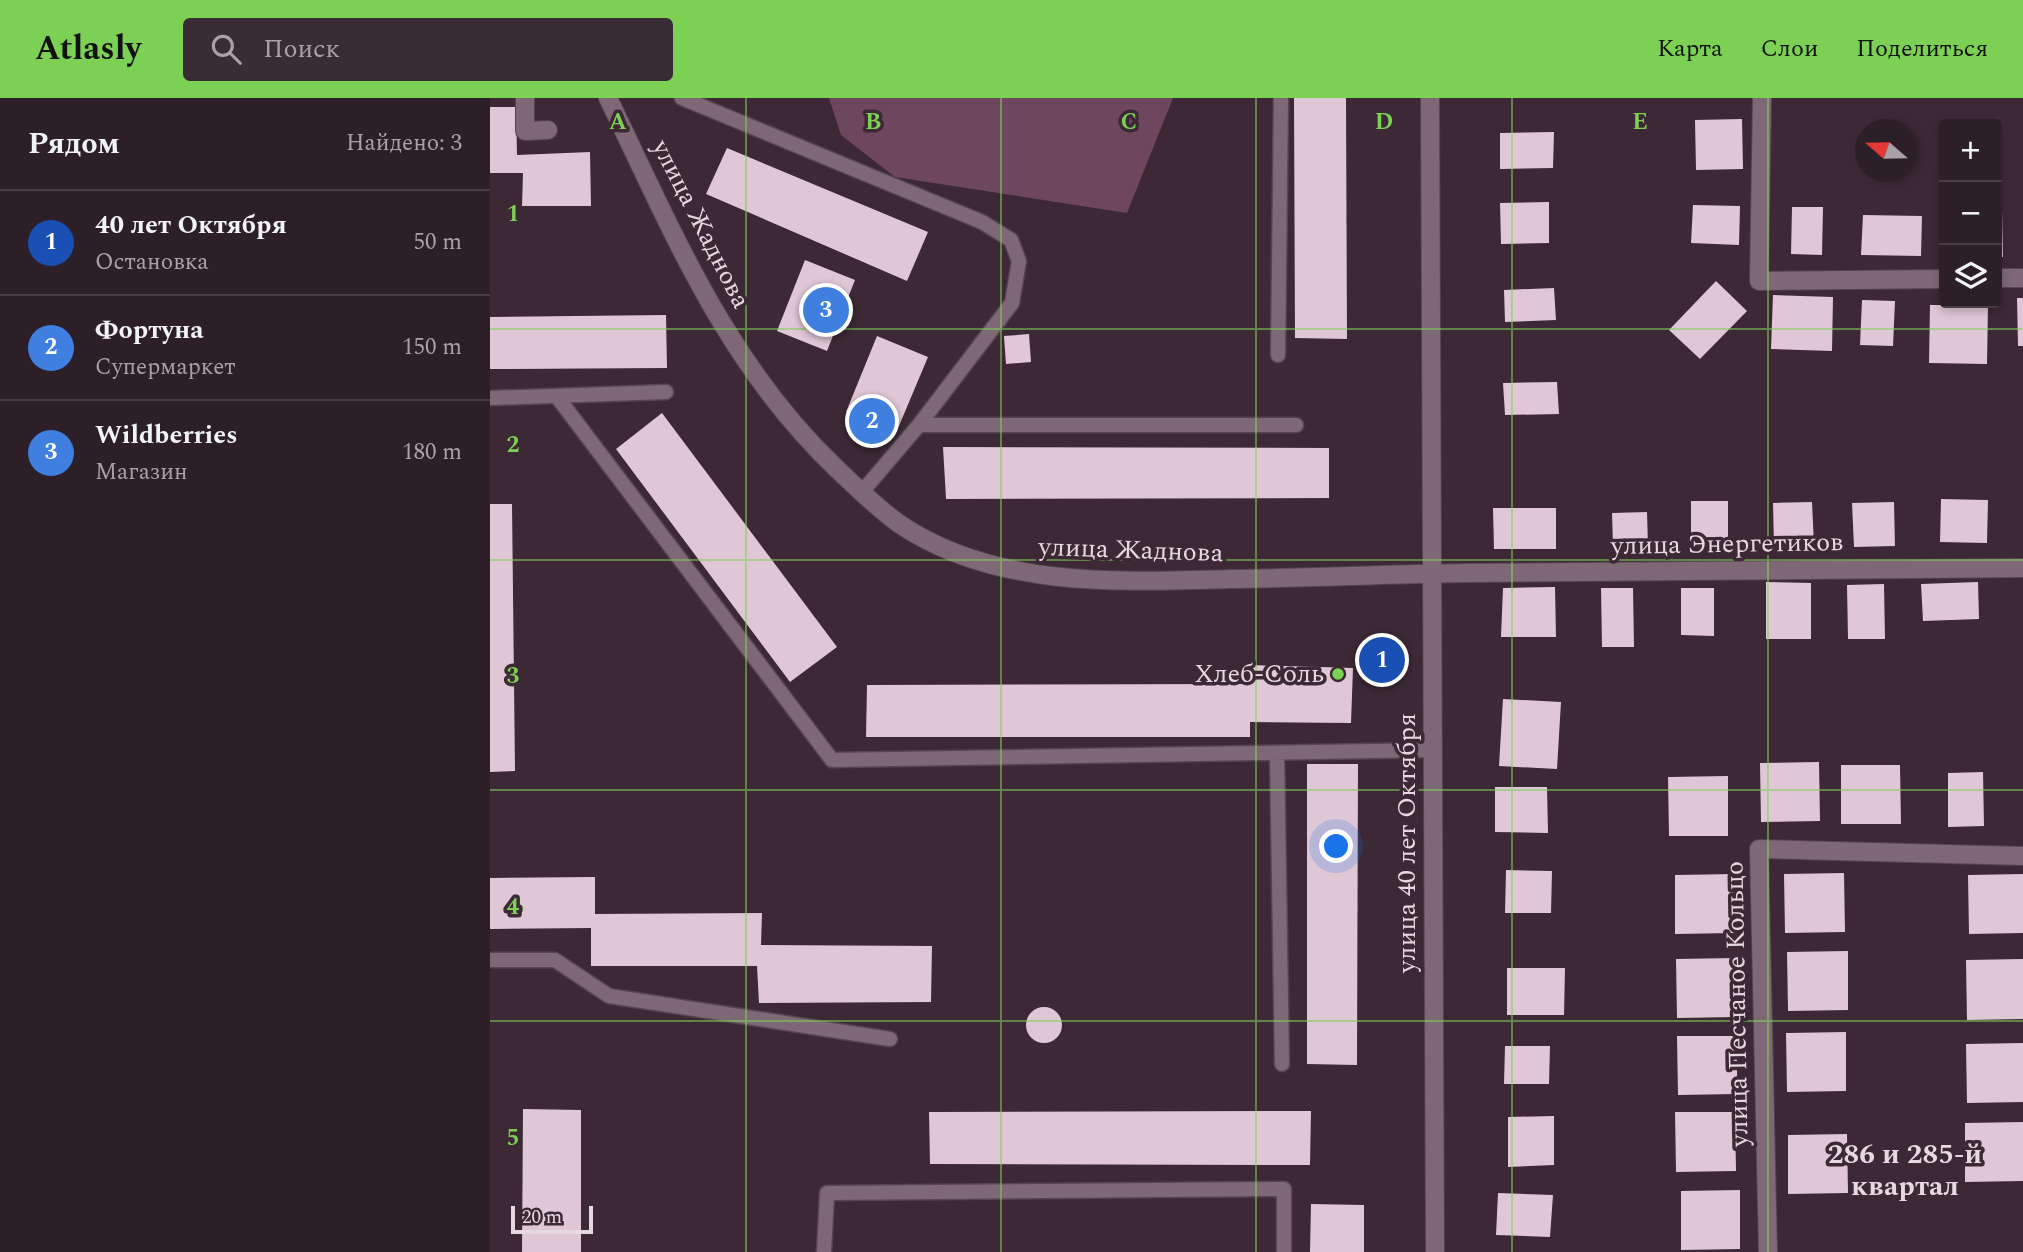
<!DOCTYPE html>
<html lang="ru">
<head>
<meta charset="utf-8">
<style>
  :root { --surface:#2d1f28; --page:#392c34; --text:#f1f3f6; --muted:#a7a2a8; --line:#483d45; --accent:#7cd155 }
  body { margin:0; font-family:Spectral,serif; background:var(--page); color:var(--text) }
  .controls { position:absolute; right:21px; top:21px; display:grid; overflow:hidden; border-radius:7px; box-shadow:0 4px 10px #0003 }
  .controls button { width:63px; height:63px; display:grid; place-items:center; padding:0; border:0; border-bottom:2px solid var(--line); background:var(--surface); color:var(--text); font:35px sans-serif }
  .compass { position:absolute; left:1365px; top:21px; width:63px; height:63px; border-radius:50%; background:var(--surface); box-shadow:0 4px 10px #0003; rotate:290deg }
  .scale { position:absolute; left:21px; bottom:18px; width:82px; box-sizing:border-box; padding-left:7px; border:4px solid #e5d8df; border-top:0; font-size:19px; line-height:24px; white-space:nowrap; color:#e5d8df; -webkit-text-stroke:5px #3c2935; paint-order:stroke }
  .you { position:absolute; left:847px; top:749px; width:24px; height:24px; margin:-18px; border:5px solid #fff; border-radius:50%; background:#1a73e8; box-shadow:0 0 0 10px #1a73e833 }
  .badge { display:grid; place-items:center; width:46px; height:46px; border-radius:50%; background:var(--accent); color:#fff; font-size:23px; font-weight:700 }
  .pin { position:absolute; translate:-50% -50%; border:4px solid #fff; box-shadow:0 2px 7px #0006 }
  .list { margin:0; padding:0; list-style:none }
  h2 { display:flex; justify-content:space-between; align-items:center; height:91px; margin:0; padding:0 28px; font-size:30px }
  h2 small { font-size:23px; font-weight:400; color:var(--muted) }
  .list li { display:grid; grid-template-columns:46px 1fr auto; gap:21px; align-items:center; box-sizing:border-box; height:105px; padding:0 28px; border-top:2px solid var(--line) }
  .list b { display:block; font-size:26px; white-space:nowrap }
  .list p { margin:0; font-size:23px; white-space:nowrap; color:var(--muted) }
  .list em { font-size:23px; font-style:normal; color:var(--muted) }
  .icon { flex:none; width:38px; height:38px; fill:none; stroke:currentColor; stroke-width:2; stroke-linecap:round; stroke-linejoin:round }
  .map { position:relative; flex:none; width:1533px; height:1154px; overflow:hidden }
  header { display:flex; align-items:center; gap:42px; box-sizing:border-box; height:98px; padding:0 35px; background:var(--accent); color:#111 }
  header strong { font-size:33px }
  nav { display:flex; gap:38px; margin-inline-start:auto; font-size:24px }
  .search { width:490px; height:63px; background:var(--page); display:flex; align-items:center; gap:18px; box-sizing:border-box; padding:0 24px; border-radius:7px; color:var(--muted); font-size:26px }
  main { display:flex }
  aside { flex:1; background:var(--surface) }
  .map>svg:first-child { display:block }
  .forest { fill:#6e475f }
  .building { fill:#e0c7d5 }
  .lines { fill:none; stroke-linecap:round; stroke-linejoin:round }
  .service-casing { stroke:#55454f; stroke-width:17 }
  .minor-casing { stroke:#55454f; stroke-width:20 }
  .service { stroke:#7e6875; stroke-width:14 }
  .minor { stroke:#7e6875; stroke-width:18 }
  .grid { fill:none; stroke:#7cd155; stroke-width:2; stroke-opacity:0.55 }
  .poi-dot { fill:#7cd155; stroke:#3c2935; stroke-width:2.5 }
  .labels { text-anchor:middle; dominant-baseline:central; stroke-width:7; stroke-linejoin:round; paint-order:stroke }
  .street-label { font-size:26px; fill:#e5d8df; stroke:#3c2935 }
  .poi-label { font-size:26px; fill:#e5d8df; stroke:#3c2935; text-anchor:end }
  .neighbourhood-label { font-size:28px; font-weight:bold; fill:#e5d8df; stroke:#3c2935 }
  .grid-label { font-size:23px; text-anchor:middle; font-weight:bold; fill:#7cd155; stroke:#3c2935; stroke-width:7; stroke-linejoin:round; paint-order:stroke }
</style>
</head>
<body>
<header>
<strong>Atlasly</strong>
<div class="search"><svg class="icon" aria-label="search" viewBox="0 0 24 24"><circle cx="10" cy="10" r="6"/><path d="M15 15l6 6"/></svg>Поиск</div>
<nav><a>Карта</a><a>Слои</a><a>Поделиться</a></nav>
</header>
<main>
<aside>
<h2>Рядом<small>Найдено: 3</small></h2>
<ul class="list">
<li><span class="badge" style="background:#1a4fb4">1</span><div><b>40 лет Октября</b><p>Остановка</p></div><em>50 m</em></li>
<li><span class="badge" style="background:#3f7fe0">2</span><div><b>Фортуна</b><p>Супермаркет</p></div><em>150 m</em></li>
<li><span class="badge" style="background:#3f7fe0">3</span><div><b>Wildberries</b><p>Магазин</p></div><em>180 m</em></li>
</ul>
</aside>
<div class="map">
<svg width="1533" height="1154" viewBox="0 0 1533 1154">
  <rect width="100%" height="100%" fill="#3c2935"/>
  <!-- forest -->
  <path class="forest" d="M 339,0 L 683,0 L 637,115 L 405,79 L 351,37 Z"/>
  <!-- building -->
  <path class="building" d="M 804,0 L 856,0 L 857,241 L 805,240 Z
    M 0,9 L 26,9 L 27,57 L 100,54 L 101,108 L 32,108 L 33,75 L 0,75 Z
    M 1252,21 L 1253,71 L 1206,72 L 1205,22 Z
    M 1064,34 L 1063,70 L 1010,71 L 1010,35 Z
    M 237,50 L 438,134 L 417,183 L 216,96 Z
    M 1059,104 L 1059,145 L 1011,146 L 1010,105 Z
    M 1203,107 L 1250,108 L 1249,147 L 1201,145 Z
    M 1302,109 L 1333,109 L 1332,157 L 1301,156 Z
    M 1507,111 L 1512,111 L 1513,159 L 1507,159 Z
    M 1450,113 L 1454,113 L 1454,161 L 1451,161 Z
    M 1373,117 L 1432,118 L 1431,158 L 1371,157 Z
    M 315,162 L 365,182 L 337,253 L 287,233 Z
    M 1226,183 L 1257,213 L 1210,261 L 1179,232 Z
    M 1064,190 L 1066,222 L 1015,224 L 1014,192 Z
    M 1283,197 L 1343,199 L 1342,253 L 1281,251 Z
    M 1527,200 L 1533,200 L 1533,248 L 1528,248 Z
    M 1372,202 L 1405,203 L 1403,248 L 1370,247 Z
    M 1440,207 L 1498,207 L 1497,266 L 1439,265 Z
    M 176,217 L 177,270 L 0,271 L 0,219 Z
    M 539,236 L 541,264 L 516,266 L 514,238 Z
    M 387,238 L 438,259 L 406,335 L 356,314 Z
    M 1067,284 L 1069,316 L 1015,317 L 1013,285 Z
    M 172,315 L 347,549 L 300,584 L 126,351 Z
    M 453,349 L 839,350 L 839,400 L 456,401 Z
    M 1451,401 L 1498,402 L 1497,445 L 1450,444 Z
    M 1201,403 L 1238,403 L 1238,448 L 1201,448 Z
    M 1322,404 L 1324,447 L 1284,449 L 1283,405 Z
    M 1404,404 L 1405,448 L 1364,449 L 1362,405 Z
    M 0,406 L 22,406 L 25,673 L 0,674 Z
    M 1003,410 L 1066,410 L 1066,451 L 1004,451 Z
    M 1157,414 L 1158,448 L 1123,449 L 1122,415 Z
    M 1276,484 L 1321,485 L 1321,541 L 1276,541 Z
    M 1488,484 L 1489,521 L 1433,523 L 1431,486 Z
    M 1394,486 L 1395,541 L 1358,541 L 1357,487 Z
    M 1065,489 L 1066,539 L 1011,539 L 1013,490 Z
    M 1111,490 L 1143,490 L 1144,549 L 1112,549 Z
    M 1191,490 L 1224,490 L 1224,538 L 1191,537 Z
    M 760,567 L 863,570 L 861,625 L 760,624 L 760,639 L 376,639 L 377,587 L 760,586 Z
    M 1013,601 L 1071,604 L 1067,671 L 1009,668 Z
    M 1329,664 L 1330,723 L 1271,724 L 1270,665 Z
    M 817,666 L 868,666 L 867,967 L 817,966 Z
    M 1351,667 L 1410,667 L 1411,726 L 1351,726 Z
    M 1493,674 L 1494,728 L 1458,729 L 1458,675 Z
    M 1238,678 L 1238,738 L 1179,738 L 1178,679 Z
    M 1005,689 L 1057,689 L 1058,735 L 1005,734 Z
    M 1016,772 L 1062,773 L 1061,815 L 1015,815 Z
    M 1354,775 L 1355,834 L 1295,835 L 1294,776 Z
    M 1245,776 L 1245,835 L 1185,836 L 1185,777 Z
    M 1533,776 L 1533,835 L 1479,836 L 1478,777 Z
    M 105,779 L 105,816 L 272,815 L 271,847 L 442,848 L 441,904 L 269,905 L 267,868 L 101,868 L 101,830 L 0,831 L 0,780 Z
    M 1358,853 L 1358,912 L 1298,913 L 1297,854 Z
    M 1245,860 L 1246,919 L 1187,920 L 1186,861 Z
    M 1533,861 L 1533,921 L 1477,922 L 1476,862 Z
    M 1017,870 L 1075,870 L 1074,917 L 1017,917 Z
    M536 927a18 18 0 1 1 36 0a18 18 0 1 1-36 0Z
    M 1356,934 L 1356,993 L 1297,994 L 1296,935 Z
    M 1187,938 L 1247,938 L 1247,996 L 1188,997 Z
    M 1533,945 L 1533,1004 L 1477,1005 L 1476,946 Z
    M 1015,948 L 1060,948 L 1059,986 L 1014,986 Z
    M 33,1011 L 91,1012 L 91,1154 L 32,1154 Z
    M 821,1013 L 820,1067 L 440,1066 L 439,1014 Z
    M 1185,1014 L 1245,1014 L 1246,1073 L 1186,1074 Z
    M 1064,1018 L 1064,1067 L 1018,1069 L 1018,1019 Z
    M 1533,1024 L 1533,1083 L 1475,1084 L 1475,1025 Z
    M 1357,1036 L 1358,1095 L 1298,1096 L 1298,1037 Z
    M 1250,1092 L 1250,1151 L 1191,1152 L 1191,1093 Z
    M 1008,1095 L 1063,1097 L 1060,1139 L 1006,1137 Z
    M 821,1106 L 874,1107 L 874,1154 L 820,1154 Z"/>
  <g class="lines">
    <!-- service casing -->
    <g class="service-casing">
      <path id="service" d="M 192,0 L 492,124 L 521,142 L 529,163 L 522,205 L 429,327
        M 788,257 L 791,0
        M 0,300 L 176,294
        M 68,300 L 342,662 L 942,652
        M 371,395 L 429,327 L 806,327
        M 787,655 L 792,966
        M 0,862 L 65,862 L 119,898 L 400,941
        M 334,1154 L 337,1095 L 794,1091 L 794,1154"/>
    </g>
    <!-- minor casing -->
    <g class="minor-casing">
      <path id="minor" d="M 35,0 L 35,33 L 58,32
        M 118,0 C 184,136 236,266 348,372 C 368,391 388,411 411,427 C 507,491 632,484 742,481 C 820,480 898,476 975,475 C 1161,473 1347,472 1533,470
        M 940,0 L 945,1154
        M 1272,0 L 1269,183 L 1454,181
        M 1507,180 L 1533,180
        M 1278,1154 L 1269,751 L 1533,758"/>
    </g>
    <!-- service -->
    <use href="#service" class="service"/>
    <!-- minor -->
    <use href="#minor" class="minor"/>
  </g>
  <!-- grid -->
  <path class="grid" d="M 256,0 L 256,1154M 511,0 L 511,1154M 766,0 L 766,1154M 1022,0 L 1022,1154M 1278,0 L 1278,1154M 0,231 L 1533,231M 0,462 L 1533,462M 0,692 L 1533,692M 0,923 L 1533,923"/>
  <!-- markers -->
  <circle class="poi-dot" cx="848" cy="576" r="7"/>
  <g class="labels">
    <!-- street labels -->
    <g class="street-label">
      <text transform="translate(211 126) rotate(63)">улица Жаднова</text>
      <text transform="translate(1237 446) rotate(-1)">улица Энергетиков</text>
      <text transform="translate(641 452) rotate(2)">улица Жаднова</text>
      <text transform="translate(917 745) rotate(-90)">улица 40 лет Октября</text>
      <text transform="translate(1247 906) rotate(-91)">улица Песчаное Кольцо</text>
    </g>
    <!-- poi labels -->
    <g class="poi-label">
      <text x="834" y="576">Хлеб-Соль</text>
    </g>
    <!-- neighbourhood labels -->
    <g class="neighbourhood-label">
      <text x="1415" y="1056">286 и 285-й<tspan x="1415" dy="32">квартал</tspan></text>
    </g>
  </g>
  <g class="grid-label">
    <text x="128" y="31">A</text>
    <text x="383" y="31">B</text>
    <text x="639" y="31">C</text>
    <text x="894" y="31">D</text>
    <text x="1150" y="31">E</text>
    <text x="23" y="123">1</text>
    <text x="23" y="354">2</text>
    <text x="23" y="585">3</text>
    <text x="23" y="816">4</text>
    <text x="23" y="1047">5</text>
  </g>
</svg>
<div class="controls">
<button>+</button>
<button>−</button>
<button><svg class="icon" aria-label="layers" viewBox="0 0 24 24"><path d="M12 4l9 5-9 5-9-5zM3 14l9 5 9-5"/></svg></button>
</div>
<svg class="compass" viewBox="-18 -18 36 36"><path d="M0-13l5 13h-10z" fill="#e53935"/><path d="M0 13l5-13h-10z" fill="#a7a2a8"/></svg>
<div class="scale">20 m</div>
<div class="you"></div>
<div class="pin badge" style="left:892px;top:562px;background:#1a4fb4">1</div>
<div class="pin badge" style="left:382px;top:323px;background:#3f7fe0">2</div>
<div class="pin badge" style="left:336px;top:212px;background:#3f7fe0">3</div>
</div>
</main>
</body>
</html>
